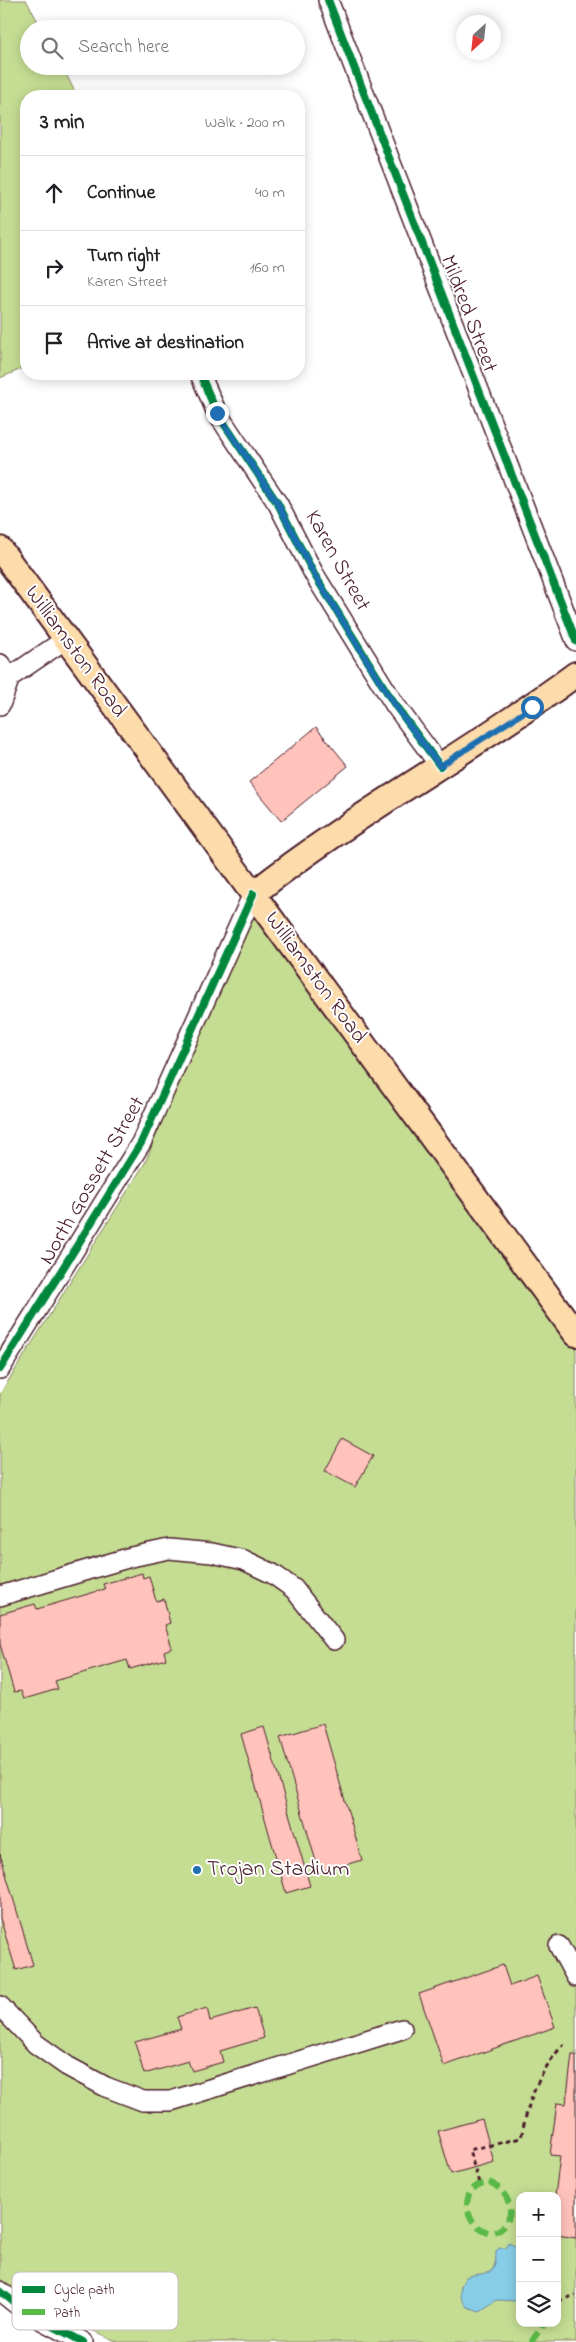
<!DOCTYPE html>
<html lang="en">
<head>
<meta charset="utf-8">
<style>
  :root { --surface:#fff; --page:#f2f2f2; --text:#202124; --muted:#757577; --line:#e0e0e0 }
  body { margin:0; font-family:"Indie Flower",sans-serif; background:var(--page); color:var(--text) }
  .controls { position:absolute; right:15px; bottom:15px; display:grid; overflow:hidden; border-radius:10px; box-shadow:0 2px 12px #0003 }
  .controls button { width:45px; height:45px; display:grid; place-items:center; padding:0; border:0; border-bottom:1px solid var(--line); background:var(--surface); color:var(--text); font:25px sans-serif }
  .compass { position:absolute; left:456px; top:15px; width:45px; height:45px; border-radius:50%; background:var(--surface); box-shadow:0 2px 12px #0003; rotate:207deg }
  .stop { position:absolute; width:15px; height:15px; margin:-11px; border:4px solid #1f6fb2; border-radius:50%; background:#fff }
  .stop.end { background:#1f6fb2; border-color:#fff; box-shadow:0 1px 5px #0008 }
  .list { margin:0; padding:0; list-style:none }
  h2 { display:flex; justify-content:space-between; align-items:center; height:65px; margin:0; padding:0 20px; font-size:21px }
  h2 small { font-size:16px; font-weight:400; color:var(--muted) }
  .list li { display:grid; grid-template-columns:32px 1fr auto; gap:15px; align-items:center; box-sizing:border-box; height:75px; padding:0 20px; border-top:1px solid var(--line) }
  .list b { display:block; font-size:19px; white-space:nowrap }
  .list p { margin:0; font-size:16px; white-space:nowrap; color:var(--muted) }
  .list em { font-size:16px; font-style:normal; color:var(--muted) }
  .icon { flex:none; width:28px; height:28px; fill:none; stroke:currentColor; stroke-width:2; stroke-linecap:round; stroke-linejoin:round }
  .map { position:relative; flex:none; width:576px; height:2342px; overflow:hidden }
  .search { position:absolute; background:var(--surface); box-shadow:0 2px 12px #0003; left:20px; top:20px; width:285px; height:55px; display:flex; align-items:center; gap:12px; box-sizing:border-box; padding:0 18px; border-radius:28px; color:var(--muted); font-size:19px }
  .panel { position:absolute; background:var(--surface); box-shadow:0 2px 12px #0003; left:20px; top:90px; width:285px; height:290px; border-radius:20px }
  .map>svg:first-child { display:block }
  .green { fill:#c5dd93; stroke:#887e5f; fill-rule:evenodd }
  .water { fill:#87cde8; stroke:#6f879c }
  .building { fill:#ffc3bb; stroke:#4a1f2b }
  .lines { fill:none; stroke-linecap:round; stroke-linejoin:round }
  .minor-casing { stroke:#4a1f2b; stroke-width:22 }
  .major-casing { stroke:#4a1f2b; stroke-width:28 }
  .path { stroke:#4a1f2b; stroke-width:3; stroke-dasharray:5 4; stroke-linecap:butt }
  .minor { stroke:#fff; stroke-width:19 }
  .major { stroke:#fddcac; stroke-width:24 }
  .quiet { stroke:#58b947; stroke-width:6; stroke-dasharray:12 6; stroke-linecap:butt }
  .cycleway-casing { stroke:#fff; stroke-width:11 }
  .cycleway { stroke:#00873e; stroke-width:8 }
  .route { stroke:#1f6fb2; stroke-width:6 }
  .poi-dot { fill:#1f6fb2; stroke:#fff; stroke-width:2 }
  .labels { text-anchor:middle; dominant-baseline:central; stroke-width:4; stroke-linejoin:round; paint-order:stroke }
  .street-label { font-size:22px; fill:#4a1f2b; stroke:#fff }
  .poi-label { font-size:22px; fill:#4a1f2b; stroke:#fff; text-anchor:start }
  .key { fill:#fff; stroke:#c9bcbf; stroke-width:1 }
  .key-label { font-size:14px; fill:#4a1f2b }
</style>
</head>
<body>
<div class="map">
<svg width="576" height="2342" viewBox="0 0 576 2342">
  <rect width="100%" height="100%" fill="#fff"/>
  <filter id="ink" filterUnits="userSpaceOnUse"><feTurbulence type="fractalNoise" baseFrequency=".02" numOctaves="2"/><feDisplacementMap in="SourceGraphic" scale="10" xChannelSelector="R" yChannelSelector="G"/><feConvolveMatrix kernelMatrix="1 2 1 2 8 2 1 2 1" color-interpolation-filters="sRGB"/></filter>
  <g filter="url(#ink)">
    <!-- green -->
    <path class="green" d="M 0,0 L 26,0 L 42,29 L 29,29 L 29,66 L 62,66 L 77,96 L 26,96 L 26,367 L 0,378 Z
      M 253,894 L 576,1334 L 576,2342 L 118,2342 L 14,2295 L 0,2277 L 0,1394 L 145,1163 ZM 520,2196 L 557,2196 L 557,2323 L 520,2323 Z"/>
    <!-- water -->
    <path class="water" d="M 509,2243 L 520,2249 L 520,2299 L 516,2301 L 497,2300 L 480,2311 L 467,2307 C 459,2297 458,2288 466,2277 C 484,2270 496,2281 496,2251 L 499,2248 L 506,2248 Z"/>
    <!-- building -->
    <path class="building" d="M 316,727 L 348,766 L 281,821 L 249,782 Z
      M 342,1439 L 373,1456 L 355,1487 L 325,1471 Z
      M 142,1573 L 143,1578 L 149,1576 L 156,1601 L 164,1599 L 170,1623 L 165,1625 L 172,1648 L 164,1651 L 166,1659 L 130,1669 L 127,1660 L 55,1681 L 58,1689 L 24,1699 L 21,1691 L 14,1692 L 0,1644 L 0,1614 L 35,1604 L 37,1609 L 105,1589 L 103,1584 Z
      M 323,1724 L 362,1860 L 319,1872 L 280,1737 Z
      M 264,1727 L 310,1886 L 286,1893 L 241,1734 Z
      M 0,1854 L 33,1965 L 16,1970 L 0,1918 Z
      M 503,1965 L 510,1986 L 537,1976 L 555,2027 L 444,2066 L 419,1994 Z
      M 207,2008 L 210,2021 L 255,2008 L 264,2038 L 220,2051 L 223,2062 L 192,2071 L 188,2061 L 144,2074 L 135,2042 L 181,2029 L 177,2017 Z
      M 572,2055 L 576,2055 L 576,2238 L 557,2235 L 557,2196 L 555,2196 L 560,2156 L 550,2155 L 557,2103 L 566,2104 Z
      M 482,2119 L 494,2162 L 451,2174 L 438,2131 Z"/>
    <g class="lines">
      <!-- minor casing -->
      <g class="minor-casing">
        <path id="minor" d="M 328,0 L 576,641
          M 200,374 L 217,413 L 278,504 L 314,574 L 395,705 L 440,766
          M 0,664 L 10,677 L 66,639
          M 0,705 L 10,677
          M 0,1369 L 141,1143 L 253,894
          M 0,1596 L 131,1557 L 169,1549 L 212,1553 L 244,1560 L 273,1574 L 294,1589 L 334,1640
          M 559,1946 L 576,1977
          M 0,2006 L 36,2044 L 67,2066 L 106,2087 L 143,2101 L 171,2101 L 402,2029
          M 0,2291 L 25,2311 L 83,2342"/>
      </g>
      <!-- major casing -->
      <g class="major-casing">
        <path id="major" d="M 0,549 L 576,1334
          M 253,894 C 355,813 471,752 576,674"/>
      </g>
      <!-- path -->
      <path class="path" d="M 479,2183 L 469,2150 L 521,2138 C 528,2102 538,2072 564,2044
        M 558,2301 L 576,2295"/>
      <!-- minor -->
      <use href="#minor" class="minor"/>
      <!-- major -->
      <use href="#major" class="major"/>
      <!-- quiet -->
      <path class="quiet" d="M 489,2182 C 513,2192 520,2225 491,2233 C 462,2226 457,2185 489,2182 Z
        M 557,2294 L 557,2302
        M 531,2342 L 545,2323"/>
      <!-- cycleway casing -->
      <g class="cycleway-casing">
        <path id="cycleway" d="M 328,0 L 576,641
          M 200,374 L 217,413 L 278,504 L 314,574 L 395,705 L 440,766
          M 0,1369 L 141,1143 L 253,894
          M 0,2291 L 25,2311 L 83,2342"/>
      </g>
      <!-- cycleway -->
      <use href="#cycleway" class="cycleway"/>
    </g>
  </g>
  <g class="lines" filter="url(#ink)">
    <!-- route -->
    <path class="route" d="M 217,413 L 278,504 L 314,574 L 395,706 L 440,766 L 532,707"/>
  </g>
  <!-- markers -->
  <circle class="poi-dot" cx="197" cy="1870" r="5"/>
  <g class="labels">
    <!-- street labels -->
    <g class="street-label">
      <text transform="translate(468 314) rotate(69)">Mildred Street</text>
      <text transform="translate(337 561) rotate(61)">Karen Street</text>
      <text transform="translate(75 652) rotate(54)">Williamston Road</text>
      <text transform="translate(315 978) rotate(54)">Williamston Road</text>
      <text transform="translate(93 1181) rotate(-60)">North Gossett Street</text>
    </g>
    <!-- poi labels -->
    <g class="poi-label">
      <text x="207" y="1870">Trojan Stadium</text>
    </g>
  </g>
  <!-- legend -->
  <rect x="12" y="2272" width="166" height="58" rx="8" class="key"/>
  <rect x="22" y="2286" width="23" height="7" fill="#00873e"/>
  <rect x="22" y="2309" width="23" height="6" fill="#58b947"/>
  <g class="key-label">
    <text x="54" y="2294">Cycle path</text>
    <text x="54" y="2317">Path</text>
  </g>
</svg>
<div class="controls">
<button>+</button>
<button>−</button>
<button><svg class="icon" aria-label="layers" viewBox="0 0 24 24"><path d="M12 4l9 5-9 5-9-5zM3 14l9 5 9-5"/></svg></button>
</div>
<svg class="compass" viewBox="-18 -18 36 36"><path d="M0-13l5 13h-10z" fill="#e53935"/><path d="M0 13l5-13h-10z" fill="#757577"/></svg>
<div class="stop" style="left:532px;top:707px"></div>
<div class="stop end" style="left:217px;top:413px"></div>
<div class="search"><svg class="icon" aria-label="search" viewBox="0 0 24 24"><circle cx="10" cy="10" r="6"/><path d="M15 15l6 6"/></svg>Search here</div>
<section class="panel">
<h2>3 min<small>Walk · 200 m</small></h2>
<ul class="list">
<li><svg class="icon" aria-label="ahead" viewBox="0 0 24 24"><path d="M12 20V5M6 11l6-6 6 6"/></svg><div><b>Continue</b></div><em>40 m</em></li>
<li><svg class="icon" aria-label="right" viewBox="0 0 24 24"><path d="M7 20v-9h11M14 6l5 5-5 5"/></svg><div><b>Turn right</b><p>Karen Street</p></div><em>160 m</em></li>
<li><svg class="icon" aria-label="arrive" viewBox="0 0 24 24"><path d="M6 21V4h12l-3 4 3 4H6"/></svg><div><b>Arrive at destination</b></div></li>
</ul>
</section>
</div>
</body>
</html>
